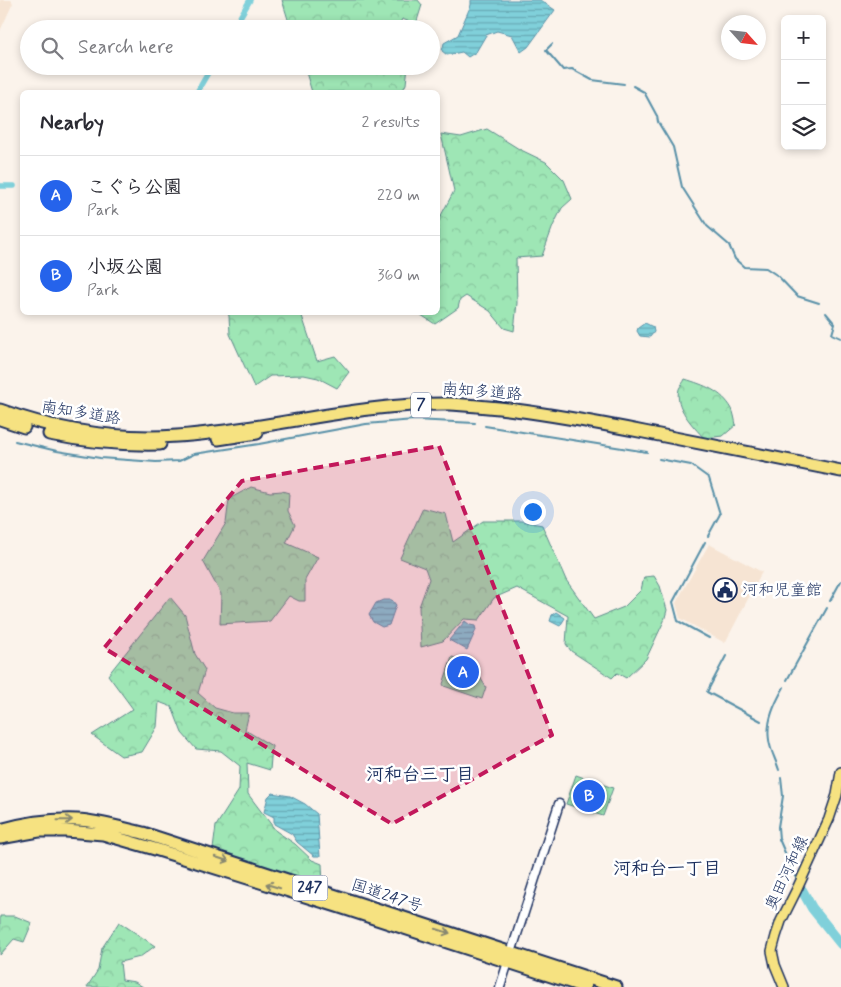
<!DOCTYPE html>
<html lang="en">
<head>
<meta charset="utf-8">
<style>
  :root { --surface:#fff; --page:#f2f2f3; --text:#2b2b33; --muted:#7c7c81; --line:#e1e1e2; --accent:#2563eb }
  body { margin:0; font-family:Mynerve,"Klee One",sans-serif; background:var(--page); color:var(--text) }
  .controls { position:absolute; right:15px; top:15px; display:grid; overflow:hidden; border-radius:8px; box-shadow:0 2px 8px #0003 }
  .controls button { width:45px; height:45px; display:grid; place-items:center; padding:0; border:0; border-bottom:1px solid var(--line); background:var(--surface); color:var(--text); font:25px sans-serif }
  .compass { position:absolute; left:721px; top:15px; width:45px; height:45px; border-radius:50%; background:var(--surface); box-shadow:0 2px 8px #0003; rotate:117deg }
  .you { position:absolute; left:532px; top:511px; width:18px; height:18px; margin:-12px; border:4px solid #fff; border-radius:50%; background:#1a73e8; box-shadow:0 0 0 8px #1a73e833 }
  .badge { display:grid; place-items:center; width:32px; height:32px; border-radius:50%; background:var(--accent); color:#fff; font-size:16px; font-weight:700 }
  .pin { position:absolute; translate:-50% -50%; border:2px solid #fff; box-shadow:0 1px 5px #0006 }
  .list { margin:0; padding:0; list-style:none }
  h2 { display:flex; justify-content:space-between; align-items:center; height:65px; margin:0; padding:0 20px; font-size:21px }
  h2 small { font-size:16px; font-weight:400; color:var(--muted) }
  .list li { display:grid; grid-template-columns:32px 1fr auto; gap:15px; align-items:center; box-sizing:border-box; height:80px; padding:0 20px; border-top:1px solid var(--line) }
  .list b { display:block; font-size:19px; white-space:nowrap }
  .list p { margin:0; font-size:16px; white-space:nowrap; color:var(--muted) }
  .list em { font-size:16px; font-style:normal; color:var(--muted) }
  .icon { flex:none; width:28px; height:28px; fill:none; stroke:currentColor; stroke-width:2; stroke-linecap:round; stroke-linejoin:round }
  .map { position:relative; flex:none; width:841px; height:987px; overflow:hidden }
  .search { position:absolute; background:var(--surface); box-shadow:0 2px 8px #0003; left:20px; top:20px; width:420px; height:55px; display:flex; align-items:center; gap:12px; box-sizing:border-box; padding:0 18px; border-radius:28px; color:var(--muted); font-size:19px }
  .panel { position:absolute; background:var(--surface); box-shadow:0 2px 8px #0003; left:20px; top:90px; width:420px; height:225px; border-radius:8px }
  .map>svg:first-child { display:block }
  .built { fill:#f6e4d3 }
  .green { fill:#9ee6b5; stroke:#5c8a8a }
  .forest { fill:url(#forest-crowns); stroke:#5c8a8a }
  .water { fill:url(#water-rules); stroke:#5890a8 }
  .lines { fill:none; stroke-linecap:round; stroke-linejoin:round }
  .stream { stroke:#5890a8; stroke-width:2 }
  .canal { stroke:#80d0da; stroke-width:5.5 }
  .river { stroke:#80d0da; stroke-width:10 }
  .minor-casing { stroke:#1b2f5e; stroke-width:11 }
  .major-casing { stroke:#1b2f5e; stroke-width:12 }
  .highway-casing { stroke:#1b2f5e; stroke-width:15 }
  .minor { stroke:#fff; stroke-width:8 }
  .major { stroke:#f6e281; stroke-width:9 }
  .highway { stroke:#f6e281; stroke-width:11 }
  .oneway { stroke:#888870 }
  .marked { fill:#c2185b; fill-opacity:0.2; stroke:#c2185b; stroke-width:4; stroke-dasharray:10 6; stroke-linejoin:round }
  .labels { text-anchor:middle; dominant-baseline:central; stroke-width:5; stroke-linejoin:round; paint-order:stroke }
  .shield { fill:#fff; stroke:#5f6d8e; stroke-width:1 }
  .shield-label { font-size:15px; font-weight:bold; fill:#1b2f5e }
  .street-label { font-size:16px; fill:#1b2f5e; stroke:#fff }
  .poi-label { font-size:16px; fill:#1b2f5e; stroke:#fff; text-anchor:start }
  .neighbourhood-label { font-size:18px; font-weight:bold; fill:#1b2f5e; stroke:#fff }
</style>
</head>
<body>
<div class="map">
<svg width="841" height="987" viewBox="0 0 841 987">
  <defs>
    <pattern id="forest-crowns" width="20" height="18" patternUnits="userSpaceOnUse" patternTransform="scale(1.25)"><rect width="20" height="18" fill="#9ee6b5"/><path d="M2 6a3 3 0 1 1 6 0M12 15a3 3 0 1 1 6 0" fill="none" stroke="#88c69e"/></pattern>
    <pattern id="water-rules" width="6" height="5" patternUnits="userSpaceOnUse" patternTransform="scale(1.25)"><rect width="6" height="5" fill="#80d0da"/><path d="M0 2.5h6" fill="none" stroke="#68a9b4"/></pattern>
  </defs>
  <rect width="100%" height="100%" fill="#fbf3eb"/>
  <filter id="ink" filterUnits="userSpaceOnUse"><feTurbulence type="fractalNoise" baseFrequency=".02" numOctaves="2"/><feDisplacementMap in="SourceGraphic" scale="10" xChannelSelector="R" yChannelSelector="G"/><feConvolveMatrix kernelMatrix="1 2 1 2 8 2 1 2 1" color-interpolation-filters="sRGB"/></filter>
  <g filter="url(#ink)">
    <!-- built -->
    <path class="built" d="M 0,0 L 11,0 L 13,3 L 0,31 Z
      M 709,544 L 762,572 L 725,643 L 680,618 L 676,603 Z"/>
    <!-- green -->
    <path class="green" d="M 452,657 L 459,659 L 469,659 L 475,664 L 481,679 L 486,687 L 482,699 L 444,686 L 443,684 Z
      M 576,775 L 613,788 L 603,816 L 566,804 Z"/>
    <!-- forest -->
    <path class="forest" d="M 282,0 L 418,0 L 422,5 L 416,24 L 402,19 L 397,29 L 291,29 Z
      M 304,66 L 408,66 L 406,84 L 402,92 L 312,92 Z
      M 487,129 L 519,149 L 546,162 L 564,180 L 572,199 L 562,208 L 553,226 L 542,256 L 516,258 L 517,303 L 514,331 L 504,328 L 490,311 L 466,296 L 460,300 L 458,308 L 435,324 L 421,315 L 420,313 L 438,312 L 438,221 L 454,191 L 441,134 L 461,137 Z
      M 228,313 L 301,313 L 317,361 L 335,356 L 349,372 L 337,388 L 318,378 L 304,375 L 270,376 L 254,387 L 230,334 L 229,316 Z
      M 685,379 C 704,385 722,391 732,409 C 734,414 735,420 736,425 L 723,436 L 704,438 C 693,426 674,407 679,389 C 680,386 684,382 685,379 Z
      M 251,487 L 270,492 L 282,491 L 289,493 L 288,511 L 295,525 L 286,543 L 318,557 L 305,580 L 305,601 L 299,601 L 289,596 L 270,621 L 220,624 L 221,594 L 203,561 L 226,523 L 229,499 Z
      M 423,508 L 446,514 L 453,542 L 483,521 L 521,521 L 542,525 L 566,580 L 594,619 L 624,607 L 641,590 L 644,577 L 654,576 L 660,586 L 667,610 L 664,621 L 646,659 L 626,678 L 617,673 L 612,678 L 571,651 L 566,644 L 568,616 L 517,588 L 494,598 L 479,620 L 464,619 L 443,641 L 421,647 L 419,607 L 429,579 L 425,568 L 400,558 Z
      M 170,597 L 185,615 L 195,654 L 205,670 L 198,693 L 215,708 L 233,713 L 249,713 L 245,730 L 272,746 L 270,770 L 247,763 L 248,794 L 276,831 L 295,844 L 312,860 L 322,864 L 323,885 L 213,849 L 216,826 L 239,790 L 240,766 L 221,751 L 196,749 L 182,733 L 172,707 L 159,702 L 157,727 L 142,752 L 121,756 L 92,735 L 133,709 L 108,675 Z
      M 0,916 L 15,916 L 32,923 L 24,942 L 14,939 L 0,955 Z
      M 119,922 L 155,946 L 140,957 L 120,962 L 122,980 L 135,982 L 143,987 L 87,987 L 98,970 L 102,948 Z"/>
    <!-- water -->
    <path class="water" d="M 471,0 L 540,0 L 555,10 L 528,47 L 521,52 L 512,35 L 497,31 L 486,35 L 476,52 L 468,57 L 462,52 L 447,55 L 442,51 L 444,43 L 458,35 L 471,5 Z
      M 645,323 L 653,327 L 654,332 L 650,337 L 640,336 L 637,331 L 638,328 Z
      M 383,600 L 392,600 L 396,605 L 389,625 L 382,627 L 373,622 L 369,615 L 376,603 Z
      M 556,612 L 565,618 L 560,626 L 550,621 L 552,615 Z
      M 465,621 L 470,625 L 475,626 L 476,630 L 467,650 L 449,640 Z
      M 272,793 L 290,796 L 305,804 L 317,814 L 320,856 L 314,856 L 297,842 L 292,834 L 274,824 L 274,817 L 264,812 L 268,797 Z"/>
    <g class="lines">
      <!-- stream -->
      <path class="stream" d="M 552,44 L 546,50 L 563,70 L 572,69 L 592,80 L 624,84
        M 633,86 L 644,92 L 657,116 L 658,122 L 673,147 L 682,187 L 707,226 L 729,245 L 735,259 L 744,267 L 766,268 L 778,276 L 797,296 L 819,303
        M 826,313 L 835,324 L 832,334 L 841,338
        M 485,426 L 647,452
        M 15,441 L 57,451 L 100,458 L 156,462 L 179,461 L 194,454 L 259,444 L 366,424 L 414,420 L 475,423
        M 659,459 L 691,465 L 709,478 L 720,514 L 708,536
        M 705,542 L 673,602 L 678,621 L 709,638
        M 830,601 L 841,581
        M 726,656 L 707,692 L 761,721
        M 787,680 L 827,608
        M 779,770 C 776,760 770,750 769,740 C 766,721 775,703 784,687
        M 781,778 L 783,796 L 778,827 L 779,839 L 796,878"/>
      <!-- canal -->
      <path class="canal" d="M 233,29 L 250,0
        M 197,92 L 212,66
        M 0,186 L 14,186"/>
      <!-- river -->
      <path class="river" d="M 802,890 L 812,908 L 841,944"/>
      <!-- minor casing -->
      <g class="minor-casing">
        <path id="minor" d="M 500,987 L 559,804"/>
      </g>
      <!-- major casing -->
      <g class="major-casing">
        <path id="major" d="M 784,987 L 775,965 L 772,951 L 776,936 L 781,921 L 797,889 L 829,819 L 837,795 L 841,772"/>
      </g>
      <!-- highway casing -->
      <g class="highway-casing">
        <path id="highway" d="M 0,410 C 58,431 115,440 177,436 C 268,430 357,403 449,404 C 469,405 489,407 508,409 C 554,415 599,423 644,432 C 709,445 775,458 841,471
          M 0,419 L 24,427
          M 49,434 C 88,442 120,445 160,444
          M 218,439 L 257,433
          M 0,830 C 25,823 51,819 77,820 C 99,821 121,828 143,833 L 616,987
          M 0,838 L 39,831 L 66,831 L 103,834 L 155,849 L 337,906 L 585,987"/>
      </g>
      <!-- minor -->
      <use href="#minor" class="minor"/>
      <!-- major -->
      <use href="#major" class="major"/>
      <!-- highway -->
      <use href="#highway" class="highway"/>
    </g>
    <!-- one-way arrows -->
    <defs><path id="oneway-shaft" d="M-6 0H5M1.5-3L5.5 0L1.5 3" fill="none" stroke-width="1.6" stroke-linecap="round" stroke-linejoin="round" transform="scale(1.25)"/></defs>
    <g class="oneway">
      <use href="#oneway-shaft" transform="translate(65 820) rotate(-1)"/>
      <use href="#oneway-shaft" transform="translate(222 859) rotate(18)"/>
      <use href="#oneway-shaft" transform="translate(273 886) rotate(-163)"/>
      <use href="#oneway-shaft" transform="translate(443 931) rotate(18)"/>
    </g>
  </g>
  <!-- marked area -->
  <path class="marked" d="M 439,446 L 552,735 L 392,824 L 104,648 L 242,481 Z"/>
  <!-- icons -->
  <defs>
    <g id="civic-ring" transform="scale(1.25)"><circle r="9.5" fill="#fff" stroke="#1b2f5e" stroke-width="1.5"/><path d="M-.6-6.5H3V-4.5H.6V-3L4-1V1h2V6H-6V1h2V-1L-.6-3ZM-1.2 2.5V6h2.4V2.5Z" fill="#1b2f5e"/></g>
  </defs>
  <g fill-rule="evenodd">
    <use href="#civic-ring" x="725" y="590"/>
  </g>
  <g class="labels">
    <!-- shield labels -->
    <g class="shield">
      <rect x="411" y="392.5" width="20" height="25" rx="4"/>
      <rect x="292.5" y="875.5" width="35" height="25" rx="4"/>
    </g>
    <g class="shield-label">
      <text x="421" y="405">7</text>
      <text x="310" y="888">247</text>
    </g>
    <!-- street labels -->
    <g class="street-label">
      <text transform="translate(482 392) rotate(4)">南知多道路</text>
      <text transform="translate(81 413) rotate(9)">南知多道路</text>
      <text transform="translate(787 873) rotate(-65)">奥田河和線</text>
      <text transform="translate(387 896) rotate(18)">国道247号</text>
    </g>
    <!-- poi labels -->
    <g class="poi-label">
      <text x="742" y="590">河和児童館</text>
    </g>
    <!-- neighbourhood labels -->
    <g class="neighbourhood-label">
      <text x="420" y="775">河和台三丁目</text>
      <text x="667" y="869">河和台一丁目</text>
    </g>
  </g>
</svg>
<div class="controls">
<button>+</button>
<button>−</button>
<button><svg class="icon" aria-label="layers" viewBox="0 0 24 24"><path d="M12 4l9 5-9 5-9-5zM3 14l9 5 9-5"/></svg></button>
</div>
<svg class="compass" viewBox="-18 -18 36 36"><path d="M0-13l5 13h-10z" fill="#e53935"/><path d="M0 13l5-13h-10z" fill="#7c7c81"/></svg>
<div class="you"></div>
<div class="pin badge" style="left:463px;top:672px">A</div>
<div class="pin badge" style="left:589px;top:796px">B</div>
<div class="search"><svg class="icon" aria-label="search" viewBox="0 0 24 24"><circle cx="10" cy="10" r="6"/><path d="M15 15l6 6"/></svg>Search here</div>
<section class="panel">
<h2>Nearby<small>2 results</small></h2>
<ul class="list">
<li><span class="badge">A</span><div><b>こぐら公園</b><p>Park</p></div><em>220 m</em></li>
<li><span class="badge">B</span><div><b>小坂公園</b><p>Park</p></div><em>360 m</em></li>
</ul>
</section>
</div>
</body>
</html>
